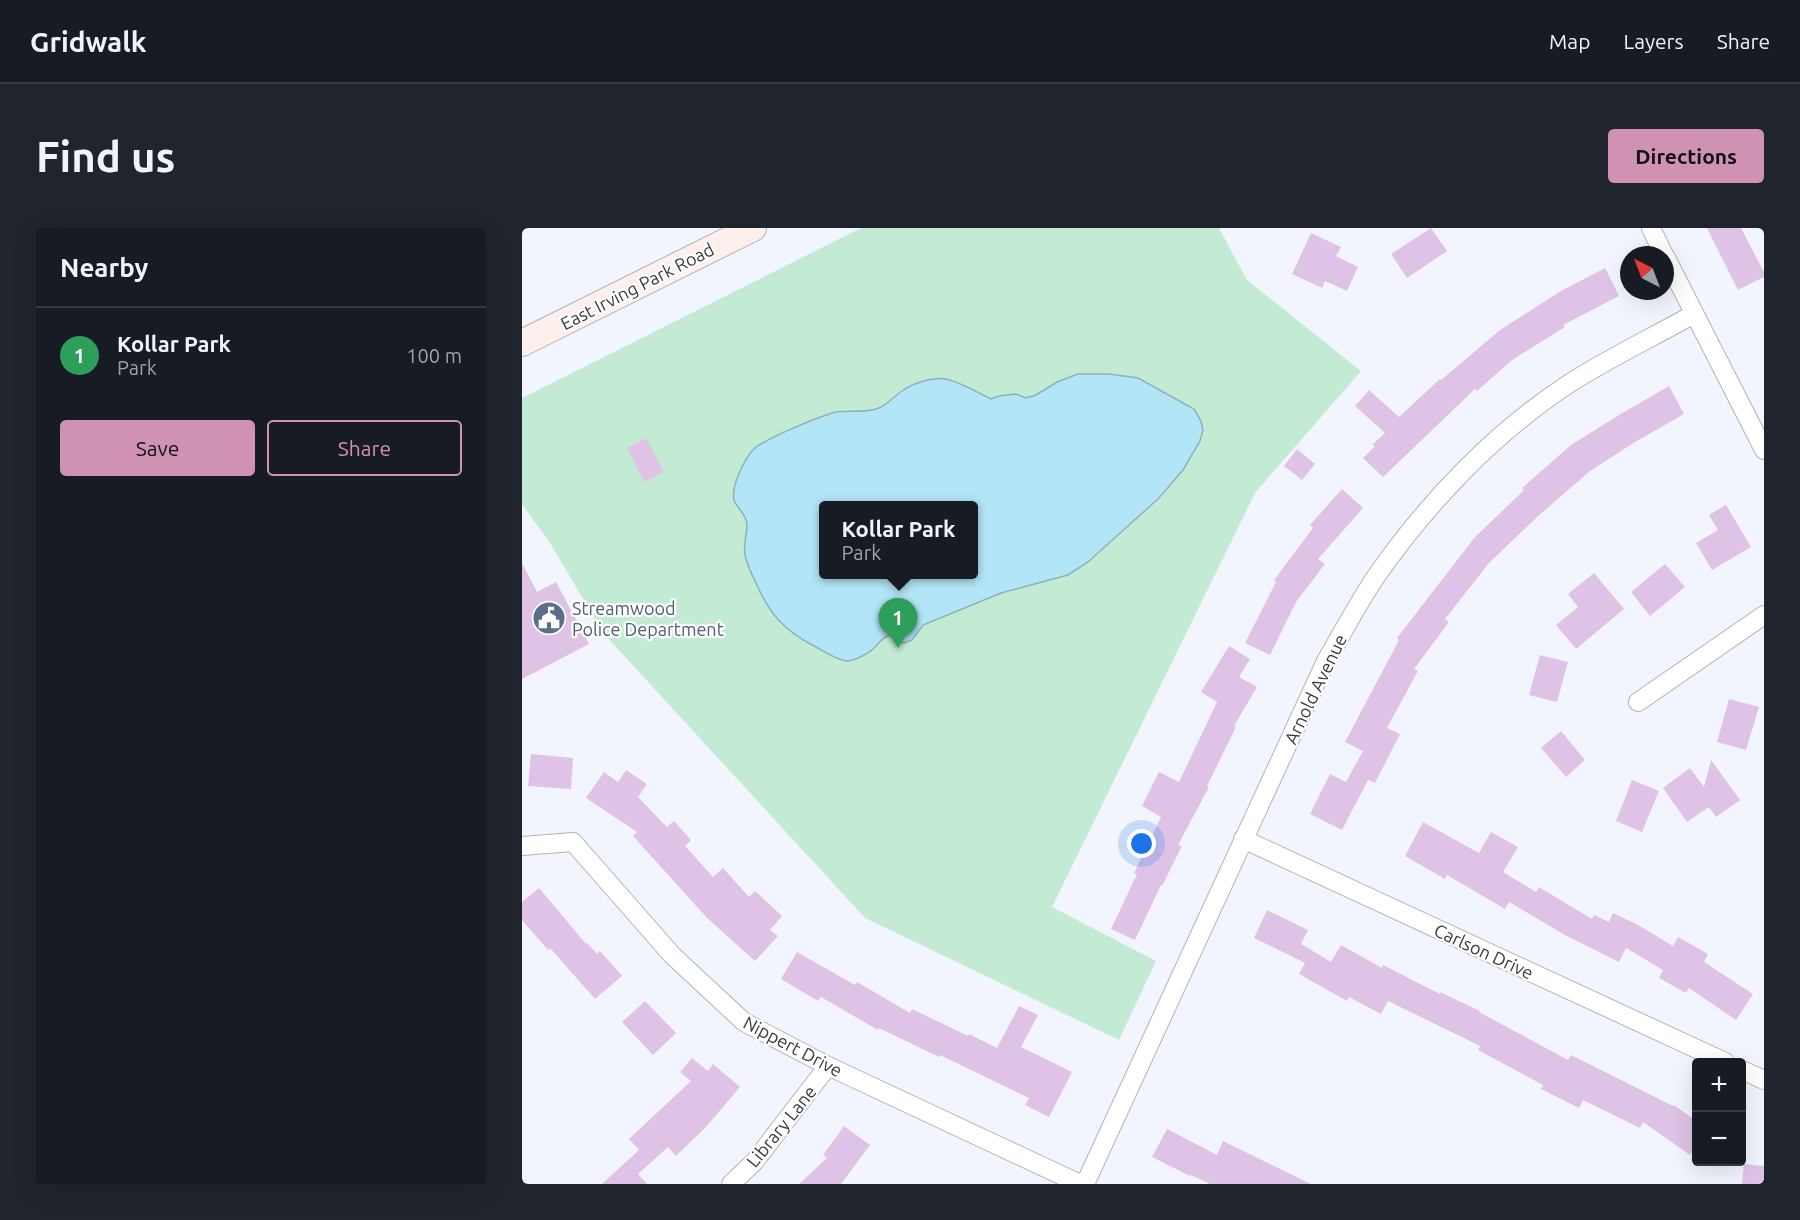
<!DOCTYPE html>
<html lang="en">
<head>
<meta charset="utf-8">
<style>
  :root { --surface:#171b24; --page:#20242c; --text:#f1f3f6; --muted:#9ea1a6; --line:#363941; --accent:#d092b2 }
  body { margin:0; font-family:Ubuntu,sans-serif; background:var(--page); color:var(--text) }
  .controls { position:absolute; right:18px; bottom:18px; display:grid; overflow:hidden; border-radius:6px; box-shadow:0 6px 24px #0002 }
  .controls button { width:54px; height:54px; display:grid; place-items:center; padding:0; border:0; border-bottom:2px solid var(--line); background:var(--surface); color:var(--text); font:30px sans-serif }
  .compass { position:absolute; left:1098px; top:18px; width:54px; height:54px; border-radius:50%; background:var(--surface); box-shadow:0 6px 24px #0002; rotate:318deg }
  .you { position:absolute; left:620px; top:616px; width:21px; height:21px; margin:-15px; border:4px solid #fff; border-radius:50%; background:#1a73e8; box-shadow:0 0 0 9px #1a73e833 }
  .badge { display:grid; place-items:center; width:39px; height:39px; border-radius:50%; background:var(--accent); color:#fff; font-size:20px; font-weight:700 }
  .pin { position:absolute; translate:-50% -50px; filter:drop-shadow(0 2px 3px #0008) }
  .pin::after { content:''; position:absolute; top:32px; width:21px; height:18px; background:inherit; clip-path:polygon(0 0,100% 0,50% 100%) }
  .popup { position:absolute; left:297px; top:273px; width:159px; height:78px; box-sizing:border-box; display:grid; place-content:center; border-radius:6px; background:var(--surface); filter:drop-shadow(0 2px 4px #0005); font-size:20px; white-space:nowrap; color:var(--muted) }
  .popup b { font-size:22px; color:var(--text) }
  .popup::after { content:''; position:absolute; left:50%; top:100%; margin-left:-12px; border:12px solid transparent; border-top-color:var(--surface) }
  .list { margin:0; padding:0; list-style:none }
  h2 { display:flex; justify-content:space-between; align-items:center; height:78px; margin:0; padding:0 24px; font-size:26px }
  h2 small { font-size:20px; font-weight:400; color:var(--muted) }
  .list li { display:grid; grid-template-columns:39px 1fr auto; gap:18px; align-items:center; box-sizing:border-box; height:96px; padding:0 24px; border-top:2px solid var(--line) }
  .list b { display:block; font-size:22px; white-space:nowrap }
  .list p { margin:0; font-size:20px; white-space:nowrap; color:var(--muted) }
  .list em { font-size:20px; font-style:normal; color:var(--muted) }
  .actions { display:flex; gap:12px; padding:18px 24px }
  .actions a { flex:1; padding:14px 0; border:2px solid var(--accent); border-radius:6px; text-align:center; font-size:21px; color:var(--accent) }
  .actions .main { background:var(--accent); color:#111 }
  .map { position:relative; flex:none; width:1242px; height:956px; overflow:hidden; border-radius:6px }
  header { display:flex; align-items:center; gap:36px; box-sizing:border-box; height:84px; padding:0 30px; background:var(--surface); border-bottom:2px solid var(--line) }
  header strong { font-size:28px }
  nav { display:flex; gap:33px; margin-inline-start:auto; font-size:21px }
  .intro { display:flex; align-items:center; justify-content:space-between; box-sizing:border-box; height:144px; padding:0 36px }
  h1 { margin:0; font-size:42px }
  .button { padding:15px 27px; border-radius:6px; background:var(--accent); color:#111; font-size:21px; font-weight:700 }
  main { display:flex; gap:36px; padding:0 36px }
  aside { flex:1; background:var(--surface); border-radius:6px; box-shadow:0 6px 24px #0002 }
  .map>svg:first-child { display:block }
  .green { fill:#c3ebd4; fill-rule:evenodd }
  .water { fill:#b2e5f5; stroke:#8db2be; stroke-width:1.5; fill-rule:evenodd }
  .building { fill:#dfc3e6 }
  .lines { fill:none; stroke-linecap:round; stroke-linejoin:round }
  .street-casing { stroke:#b0b3b9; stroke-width:20 }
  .secondary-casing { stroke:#b0b3b9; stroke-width:28 }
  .street { stroke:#fff; stroke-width:18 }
  .secondary { stroke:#fdefec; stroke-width:26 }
  .labels { text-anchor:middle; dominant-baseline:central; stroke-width:4.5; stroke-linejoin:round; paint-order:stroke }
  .street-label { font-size:18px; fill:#383a3c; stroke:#fff }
  .service-label { font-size:18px; fill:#4e5e75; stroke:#fff; text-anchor:start }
</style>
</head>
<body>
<header>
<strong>Gridwalk</strong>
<nav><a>Map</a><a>Layers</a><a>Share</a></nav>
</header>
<div class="intro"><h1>Find us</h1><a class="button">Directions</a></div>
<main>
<aside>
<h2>Nearby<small></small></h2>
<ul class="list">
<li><span class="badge" style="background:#2e9e5b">1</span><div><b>Kollar Park</b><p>Park</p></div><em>100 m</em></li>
</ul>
<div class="actions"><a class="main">Save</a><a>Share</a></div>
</aside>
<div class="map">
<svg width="1242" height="956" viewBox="0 0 1242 956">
  <rect width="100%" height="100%" fill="#f2f5fd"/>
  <!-- green -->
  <path class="green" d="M 339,0 L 697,0 L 725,52 L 839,143 L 733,265 L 530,679 L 634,733 L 597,812 L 343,690 L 82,406 L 28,315 L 0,276 L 0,170 ZM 301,278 L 451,278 L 451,346 L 301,346 Z"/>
  <!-- water -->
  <path class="water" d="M 556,146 L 587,146 L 616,150 L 672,181 L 679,193 L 681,202 L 678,213 L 661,242 L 637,270 L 566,334 L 546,347 L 479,365 L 401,397 L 390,412 L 382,415 L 374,412 L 367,407 C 359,410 356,417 350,422 C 345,426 332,433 325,433 C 314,432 302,423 292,418 C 261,402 247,385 233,353 C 229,345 225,336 223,327 C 221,317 225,306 225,296 C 224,285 215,281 212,272 C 209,258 222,232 231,222 C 241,211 299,188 314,184 C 327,182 341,185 354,181 C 365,178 371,169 380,163 C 391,155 410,149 423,151 C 437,153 456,165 469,171 L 477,168 L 494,166 L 504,170 L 514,167 L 535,154 ZM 301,278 L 451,278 L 451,346 L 301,346 Z"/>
  <!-- building -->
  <path class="building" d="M 909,0 L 925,23 L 885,50 L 869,26 Z
    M 1185,0 L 1219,0 L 1242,44 L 1242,49 L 1216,62 Z
    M 789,5 L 819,19 L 814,28 L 836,39 L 825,63 L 803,53 L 800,60 L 770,46 Z
    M 1083,40 L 1097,68 L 1041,97 L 1043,99 L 990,132 L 955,163 L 953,161 L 861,249 L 841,230 L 853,218 L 850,217 L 863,205 L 833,178 L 847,162 L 877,189 L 918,151 L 919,152 L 978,102 L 1039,63 Z
    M 1147,158 L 1162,186 L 1113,214 L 1068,243 L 1015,289 L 967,335 L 923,391 L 927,394 L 892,441 L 896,443 L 865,500 L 878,506 L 853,555 L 846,552 L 820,602 L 788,586 L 808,546 L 824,554 L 841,523 L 823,514 L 877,412 L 875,410 L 953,309 L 1002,262 L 1000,260 L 1049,217 L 1097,187 Z
    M 124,210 L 142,244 L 122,254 L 105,220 Z
    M 775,221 L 793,236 L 780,252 L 762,238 Z
    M 820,261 L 841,280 L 796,331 L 803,336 L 774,374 L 748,427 L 723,415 L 754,354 L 752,352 L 791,300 L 788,297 Z
    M 1204,277 L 1229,319 L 1190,342 L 1174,315 L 1196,302 L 1187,287 Z
    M 0,335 L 15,364 L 34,354 L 67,416 L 0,451 Z
    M 1143,336 L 1163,359 L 1128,388 L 1109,364 Z
    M 1072,345 L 1102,381 L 1054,421 L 1034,397 L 1056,379 L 1046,366 Z
    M 707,418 L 728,431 L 717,449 L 735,459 L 712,498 L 714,499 L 685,558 L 687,559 L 656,617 L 660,618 L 640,658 L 639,657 L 613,712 L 589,701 L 615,646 L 612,645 L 639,589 L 620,578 L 637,544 L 657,554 L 695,474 L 679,464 Z
    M 1018,427 L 1046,434 L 1035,474 L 1007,467 Z
    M 1207,471 L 1237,479 L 1224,522 L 1195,514 Z
    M 1039,503 L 1063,532 L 1044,549 L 1019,520 Z
    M 9,526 L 51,530 L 49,561 L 6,558 Z
    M 1189,532 L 1218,572 L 1194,589 L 1187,579 L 1165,594 L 1141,560 L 1168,540 L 1182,559 Z
    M 104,542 L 125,556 L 116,569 L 145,599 L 152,593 L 169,612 L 163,618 L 191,649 L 201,640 L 227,669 L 233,663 L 260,688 L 248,702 L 256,708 L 233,733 L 185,690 L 111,608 L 115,604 L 64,570 L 82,544 L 96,554 Z
    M 1110,552 L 1137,563 L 1120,604 L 1094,593 Z
    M 901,594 L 957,625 L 969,604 L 996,619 L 981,644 L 1014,664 L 1017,659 L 1070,691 L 1072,687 L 1087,694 L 1091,685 L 1116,697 L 1151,718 L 1156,709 L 1186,726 L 1182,734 L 1231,766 L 1214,792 L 1167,760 L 1164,765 L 1137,750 L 1141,742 L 1104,720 L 1097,734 L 1043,707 L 987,674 L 983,681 L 925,647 L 923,651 L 883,628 Z
    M 17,660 L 64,716 L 65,715 L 75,726 L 78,723 L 100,748 L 73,771 L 28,720 L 26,722 L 0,692 L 0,674 Z
    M 745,682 L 786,702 L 779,716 L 809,734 L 819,717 L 860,740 L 861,737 L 918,766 L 918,764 L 958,783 L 957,784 L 1046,832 L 1049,827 L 1151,878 L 1152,877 L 1174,893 L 1174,918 L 1168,927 L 1121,894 L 1118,900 L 1061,872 L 1057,880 L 1019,861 L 1021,857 L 956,822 L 958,818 L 866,773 L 859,786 L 827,769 L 825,773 L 777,746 L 783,735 L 732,710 Z
    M 275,724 L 333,757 L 335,754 L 388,785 L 390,781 L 446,808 L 447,806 L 475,820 L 497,778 L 516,787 L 499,819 L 550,844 L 527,889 L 503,877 L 507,870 L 418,827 L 417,829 L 357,800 L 356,802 L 299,769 L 296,773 L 259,751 Z
    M 123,773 L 154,805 L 131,827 L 100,794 Z
    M 170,830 L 186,843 L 191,836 L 218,859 L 183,900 L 154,928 L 146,919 L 116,946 L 125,956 L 80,956 L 117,922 L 107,911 L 169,853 L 158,844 Z
    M 322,898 L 348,917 L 319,956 L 277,956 L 305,930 L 301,927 Z
    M 645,901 L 695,927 L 701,913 L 789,956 L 688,956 L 669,947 L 668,948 L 630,929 Z
    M 1222,936 L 1242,938 L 1242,956 L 1220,956 Z"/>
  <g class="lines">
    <!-- street casing -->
    <g class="street-casing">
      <path id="street" d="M 1129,0 L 1142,27
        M 1143,28 L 1242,222
        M 1116,474 L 1242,387
        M 721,611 L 1203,834
        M 0,618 L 51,614 L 150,727 L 222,794 L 306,838 L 558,956
        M 1220,842 L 1242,852
        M 209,956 L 233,933 L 306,838
        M 563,956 L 804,433 C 821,404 836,375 855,347 C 907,273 973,204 1048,155 C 1087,130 1131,109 1172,86"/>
    </g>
    <!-- secondary casing -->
    <g class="secondary-casing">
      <path id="secondary" d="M 0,115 L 231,0"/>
    </g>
    <!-- street -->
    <use href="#street" class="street"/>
    <!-- secondary -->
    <use href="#secondary" class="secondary"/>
  </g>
  <!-- icons -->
  <defs>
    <g id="civic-disc" transform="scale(1.725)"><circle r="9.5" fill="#5c6f8a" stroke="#fff"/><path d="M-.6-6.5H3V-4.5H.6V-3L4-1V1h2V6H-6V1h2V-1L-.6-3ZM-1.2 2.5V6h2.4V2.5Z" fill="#fff"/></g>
  </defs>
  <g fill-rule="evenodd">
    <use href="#civic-disc" x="27" y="390"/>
  </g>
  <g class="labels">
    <!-- street labels -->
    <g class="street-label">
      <text transform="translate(115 58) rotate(-27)">East Irving Park Road</text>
      <text transform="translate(793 461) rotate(-64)">Arnold Avenue</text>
      <text transform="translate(962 723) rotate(25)">Carlson Drive</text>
      <text transform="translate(271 818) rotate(28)">Nippert Drive</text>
      <text transform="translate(259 898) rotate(-51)">Library Lane</text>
    </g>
    <!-- service labels -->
    <g class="service-label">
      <text x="50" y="380">Streamwood<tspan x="50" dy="21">Police Department</tspan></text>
    </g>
  </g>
</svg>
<div class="controls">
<button>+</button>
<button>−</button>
</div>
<svg class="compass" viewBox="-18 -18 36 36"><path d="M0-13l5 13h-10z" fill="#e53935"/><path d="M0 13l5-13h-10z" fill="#9ea1a6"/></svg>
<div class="you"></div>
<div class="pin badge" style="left:376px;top:420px;background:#2e9e5b">1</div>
<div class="popup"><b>Kollar Park</b>Park</div>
</div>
</main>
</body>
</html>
